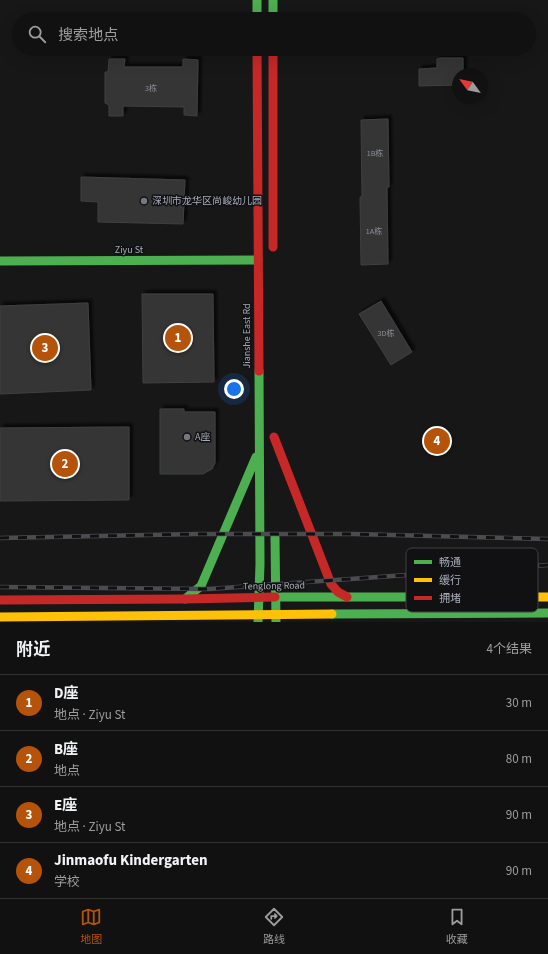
<!DOCTYPE html>
<html lang="zh">
<head>
<meta charset="utf-8">
<style>
  :root { --surface:#111; --page:#1e1f1f; --text:#f1f3f6; --muted:#9c9d9f; --line:#303131; --accent:#b45309 }
  body { margin:0; font-family:"Source Sans 3","Noto Sans SC",sans-serif; background:var(--page); color:var(--text) }
  .compass { position:absolute; left:452px; top:68px; width:36px; height:36px; border-radius:50%; background:var(--surface); box-shadow:0 4px 16px #0002; rotate:303deg }
  .you { position:absolute; left:234px; top:389px; width:14px; height:14px; margin:-10px; border:3px solid #fff; border-radius:50%; background:#1a73e8; box-shadow:0 0 0 6px #1a73e833 }
  .badge { display:grid; place-items:center; width:26px; height:26px; border-radius:50%; background:var(--accent); color:#fff; font-size:13px; font-weight:700 }
  .pin { position:absolute; translate:-50% -50%; border:2px solid #fff; box-shadow:0 1px 4px #0006 }
  .list { margin:0; padding:0; list-style:none }
  h2 { display:flex; justify-content:space-between; align-items:center; height:52px; margin:0; padding:0 16px; font-size:17px }
  h2 small { font-size:13px; font-weight:400; color:var(--muted) }
  .list li { display:grid; grid-template-columns:26px 1fr auto; gap:12px; align-items:center; box-sizing:border-box; height:56px; padding:0 16px; border-top:1px solid var(--line) }
  .list b { display:block; font-size:15px; white-space:nowrap }
  .list p { margin:0; font-size:13px; white-space:nowrap; color:var(--muted) }
  .list em { font-size:13px; font-style:normal; color:var(--muted) }
  .icon { flex:none; width:22px; height:22px; fill:none; stroke:currentColor; stroke-width:2; stroke-linecap:round; stroke-linejoin:round }
  .map { position:relative; flex:none; width:548px; height:622px; overflow:hidden }
  .search { position:absolute; background:var(--surface); box-shadow:0 4px 16px #0002; left:12px; right:12px; top:12px; height:44px; display:flex; align-items:center; gap:10px; box-sizing:border-box; padding:0 14px; border-radius:22px; color:var(--muted); font-size:15px }
  .sheet { height:276px; background:var(--surface) }
  nav { display:flex; justify-content:space-around; align-items:center; box-sizing:border-box; height:56px; border-top:1px solid var(--line); background:var(--surface); font-size:11px; color:var(--muted) }
  nav a { display:grid; justify-items:center; gap:2px }
  nav .on { color:var(--accent) }
  .map>svg:first-child { display:block }
  .building { fill:#353536; stroke:#3f4043; filter:url(#shadow) }
  .lines { fill:none; stroke-linecap:round; stroke-linejoin:round }
  .fast { stroke:#4caf50; stroke-width:9 }
  .slow { stroke:#ffc107; stroke-width:9 }
  .jam { stroke:#c62828; stroke-width:9 }
  .rail-casing { stroke:#4b4c4f; stroke-width:4.5 }
  .rail { stroke:#111113; stroke-width:3; stroke-dasharray:9; stroke-linecap:butt }
  .poi-dot { fill:#757880; stroke:#111113; stroke-width:1.5 }
  .labels { text-anchor:middle; dominant-baseline:central; stroke-width:3; stroke-linejoin:round; paint-order:stroke }
  .number-label { font-size:8px; fill:#8b8f98 }
  .poi-label { font-size:10px; fill:#a8adb8; stroke:#111113; text-anchor:start }
  .street-label { font-size:10px; fill:#a8adb8; stroke:#111113 }
  .key { fill:#111113; stroke:#3e4045; stroke-width:1 }
  .key-label { font-size:11px; fill:#a8adb8 }
</style>
</head>
<body>
<div class="map">
<svg width="548" height="622" viewBox="0 0 548 622">
  <defs>
    <filter id="shadow"><feDropShadow dx="3.5" dy="-3.5" stdDeviation="1" flood-color="#0009"/></filter>
  </defs>
  <rect width="100%" height="100%" fill="#171717"/>
  <!-- building -->
  <path class="building" d="M 440,58 L 463,58 L 463,74 L 458,74 L 458,85 L 419,86 L 419,69 L 437,68 L 437,59 Z
    M 109,59 L 125,59 L 124,67 L 183,67 L 183,59 L 198,60 L 197,116 L 184,115 L 184,107 L 123,106 L 123,116 L 109,116 L 109,105 L 105,103 L 105,72 L 108,72 Z
    M 388,119 L 389,187 L 387,187 L 388,264 L 361,265 L 360,197 L 362,197 L 361,120 Z
    M 81,177 L 185,180 L 183,224 L 98,222 L 98,202 L 81,201 Z
    M 142,294 L 213,294 L 214,382 L 143,383 Z
    M 381,301 L 412,352 L 391,365 L 359,314 Z
    M 88,303 L 91,390 L 0,394 L 0,306 Z
    M 160,409 L 184,409 L 184,412 L 215,412 L 215,463 L 212,469 L 203,474 L 160,474 Z
    M 129,427 L 129,500 L 0,501 L 0,428 Z"/>
  <g class="lines">
    <!-- fast -->
    <path class="fast" d="M 257,0 L 257,19
      M 273,0 L 273,19
      M 0,261 L 258,260
      M 275,537 L 276,622
      M 275,597 L 477,597
      M 185,599 L 201,586 L 256,457
      M 332,614 L 548,613
      M 258,622 L 260,564 L 259,371"/>
    <!-- slow -->
    <path class="slow" d="M 477,597 L 548,597
      M 0,617 L 332,614"/>
    <!-- jam -->
    <path class="jam" d="M 257,49 L 259,371
      M 273,49 L 273,247
      M 274,437 L 331,584 L 338,592 L 347,597
      M 0,600 L 185,599 L 275,597"/>
    <!-- rail casing -->
    <g class="rail-casing">
      <path id="rail" d="M 0,538 L 197,534 L 353,534 L 548,539
        M 0,587 L 209,589 L 548,565"/>
    </g>
    <!-- rail -->
    <use href="#rail" class="rail"/>
  </g>
  <!-- markers -->
  <g class="poi-dot">
    <circle cx="144" cy="201" r="4"/>
    <circle cx="187" cy="437" r="4"/>
  </g>
  <g class="labels">
    <!-- number labels -->
    <g class="number-label">
      <text x="151" y="88">3栋</text>
      <text x="375" y="153">1B栋</text>
      <text x="374" y="231">1A栋</text>
      <text x="386" y="333">3D栋</text>
    </g>
    <!-- poi labels -->
    <g class="poi-label">
      <text x="152" y="201">深圳市龙华区尚峻幼儿园</text>
      <text x="195" y="437">A座</text>
    </g>
    <!-- street labels -->
    <g class="street-label">
      <text x="129" y="250">Ziyu St</text>
      <text transform="translate(247 336) rotate(-90)">Jianshe East Rd</text>
      <text transform="translate(274 586) rotate(-1)">Tenglong Road</text>
    </g>
  </g>
  <!-- legend -->
  <rect x="406" y="548" width="132" height="64" rx="6" class="key"/>
  <rect x="414" y="560" width="18" height="4" fill="#4caf50"/>
  <rect x="414" y="578" width="18" height="4" fill="#ffc107"/>
  <rect x="414" y="596" width="18" height="4" fill="#c62828"/>
  <g class="key-label">
    <text x="439" y="566">畅通</text>
    <text x="439" y="584">缓行</text>
    <text x="439" y="602">拥堵</text>
  </g>
</svg>
<svg class="compass" viewBox="-18 -18 36 36"><path d="M0-13l5 13h-10z" fill="#e53935"/><path d="M0 13l5-13h-10z" fill="#9c9d9f"/></svg>
<div class="you"></div>
<div class="pin badge" style="left:178px;top:338px">1</div>
<div class="pin badge" style="left:65px;top:464px">2</div>
<div class="pin badge" style="left:45px;top:348px">3</div>
<div class="pin badge" style="left:437px;top:441px">4</div>
<div class="search"><svg class="icon" aria-label="search" viewBox="0 0 24 24"><circle cx="10" cy="10" r="6"/><path d="M15 15l6 6"/></svg>搜索地点</div>
</div>
<section class="sheet">
<h2>附近<small>4个结果</small></h2>
<ul class="list">
<li><span class="badge">1</span><div><b>D座</b><p>地点 · Ziyu St</p></div><em>30 m</em></li>
<li><span class="badge">2</span><div><b>B座</b><p>地点</p></div><em>80 m</em></li>
<li><span class="badge">3</span><div><b>E座</b><p>地点 · Ziyu St</p></div><em>90 m</em></li>
<li><span class="badge">4</span><div><b>Jinmaofu Kindergarten</b><p>学校</p></div><em>90 m</em></li>
</ul>
</section>
<nav>
<a class="on"><svg class="icon" aria-label="map" viewBox="0 0 24 24"><path d="M3 6l6-2 6 2 6-2v14l-6 2-6-2-6 2zM9 4v14M15 6v14"/></svg>地图</a>
<a><svg class="icon" aria-label="directions" viewBox="0 0 24 24"><path d="M12 3l9 9-9 9-9-9zM9 14v-3h6M13 9l2 2-2 2"/></svg>路线</a>
<a><svg class="icon" aria-label="saved" viewBox="0 0 24 24"><path d="M7 4h10v16l-5-4-5 4z"/></svg>收藏</a>
</nav>
</body>
</html>
